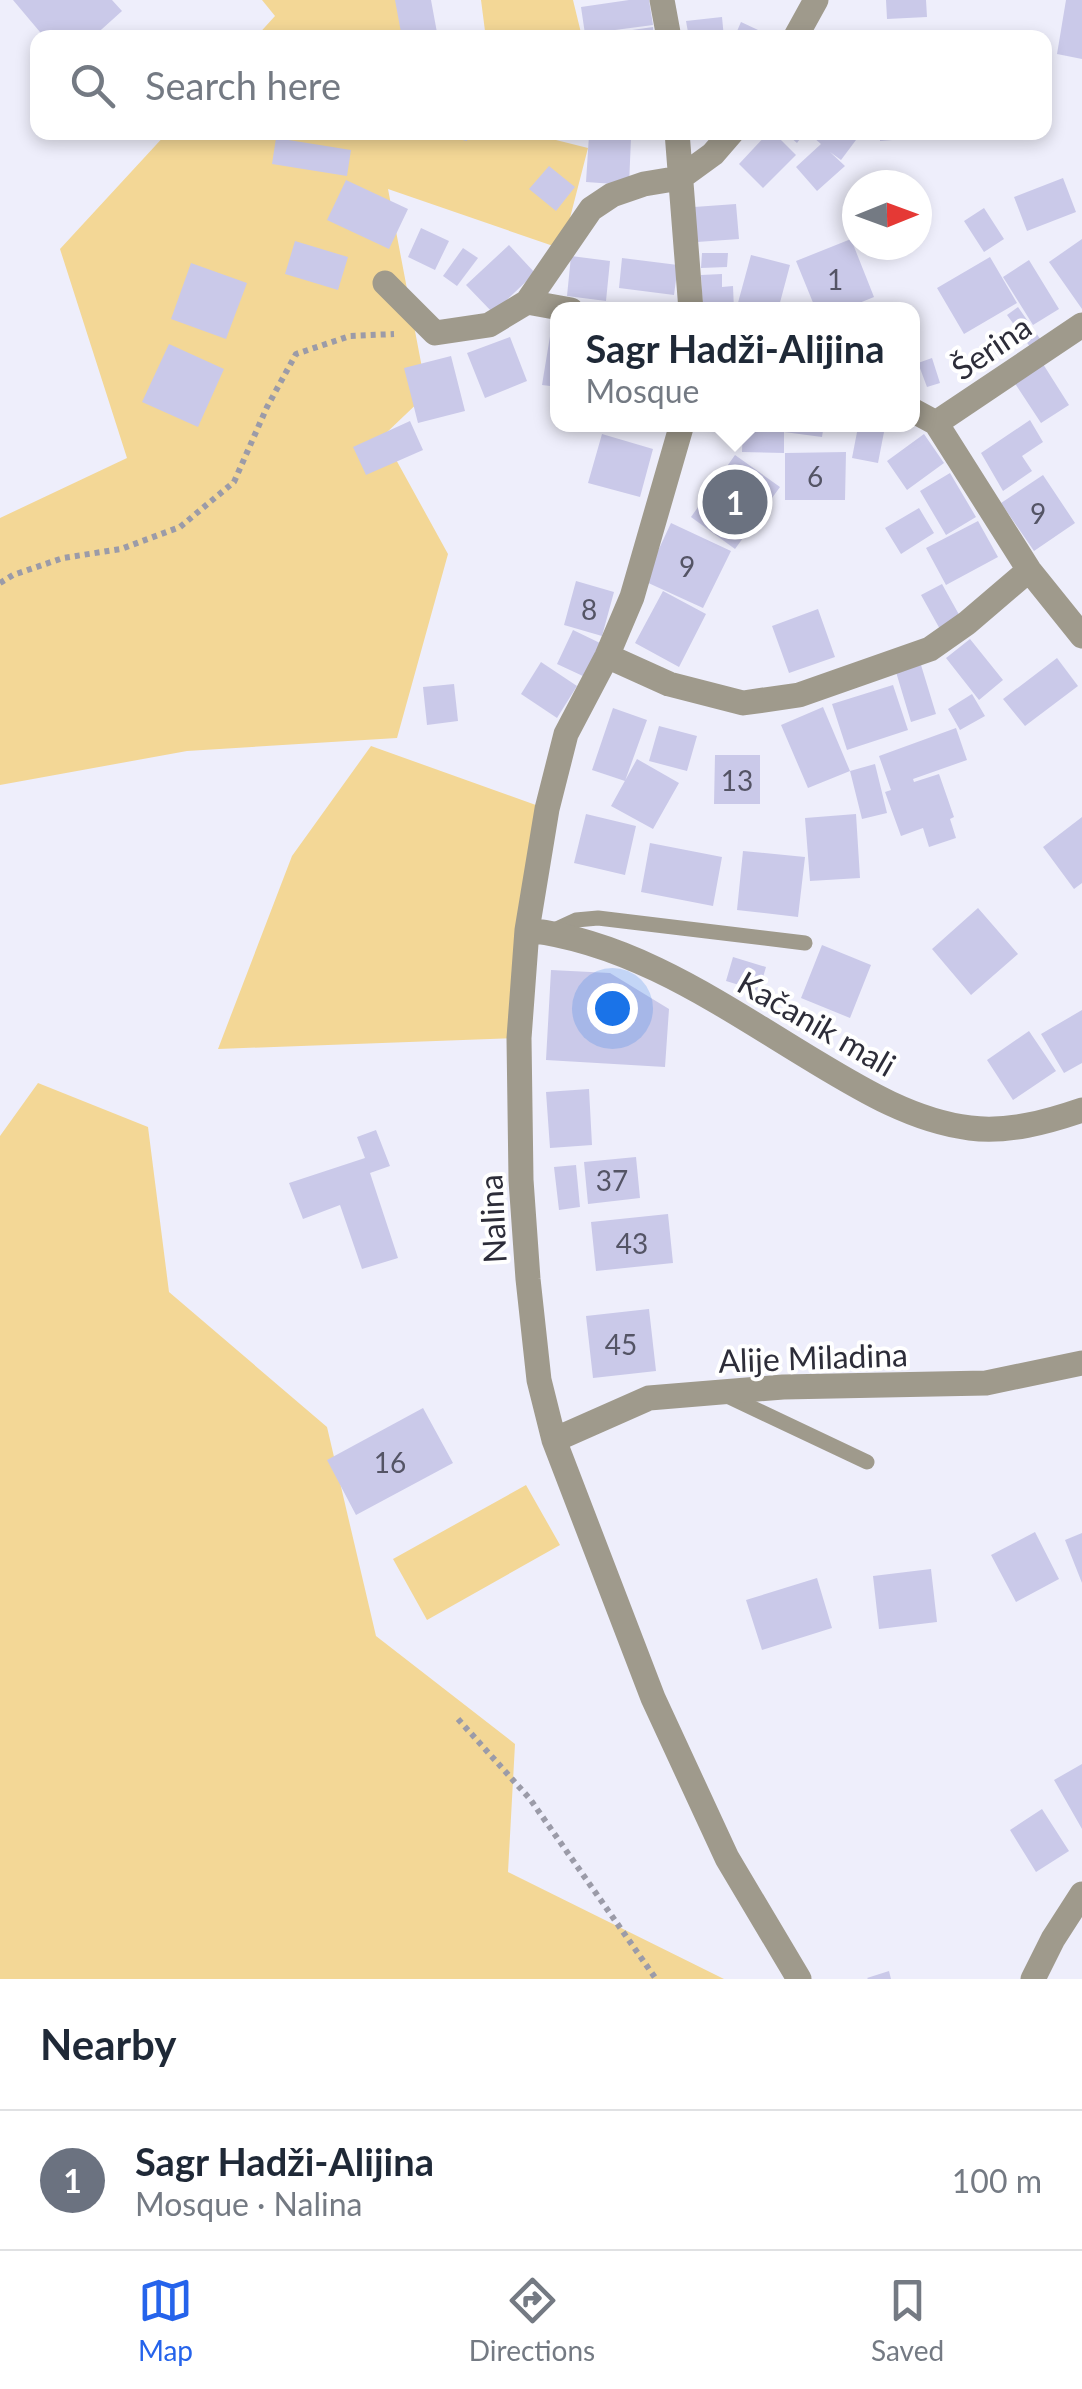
<!DOCTYPE html>
<html lang="en">
<head>
<meta charset="utf-8">
<style>
  :root { --surface:#fff; --page:#f2f2f3; --text:#1f2937; --muted:#747a83; --line:#e0e1e3; --accent:#2563eb }
  body { margin:0; font-family:Lato,sans-serif; background:var(--page); color:var(--text) }
  .compass { position:absolute; left:842px; top:170px; width:90px; height:90px; border-radius:50%; background:var(--surface); box-shadow:0 5px 15px #0003; rotate:89deg }
  .you { position:absolute; left:612px; top:1008px; width:35px; height:35px; margin:-25px; border:8px solid #fff; border-radius:50%; background:#1a73e8; box-shadow:0 0 0 15px #1a73e833 }
  .badge { display:grid; place-items:center; width:65px; height:65px; border-radius:50%; background:var(--accent); color:#fff; font-size:32px; font-weight:700 }
  .pin { position:absolute; translate:-50% -50%; border:5px solid #fff; box-shadow:0 2px 10px #0006 }
  .popup { position:absolute; left:550px; top:302px; width:370px; height:130px; box-sizing:border-box; display:grid; place-content:center; border-radius:20px; background:var(--surface); filter:drop-shadow(0 2px 8px #0005); font-size:32px; white-space:nowrap; color:var(--muted) }
  .popup b { font-size:38px; color:var(--text) }
  .popup::after { content:''; position:absolute; left:50%; top:100%; margin-left:-20px; border:20px solid transparent; border-top-color:var(--surface) }
  .list { margin:0; padding:0; list-style:none }
  h2 { display:flex; justify-content:space-between; align-items:center; height:130px; margin:0; padding:0 40px; font-size:42px }
  h2 small { font-size:32px; font-weight:400; color:var(--muted) }
  .list li { display:grid; grid-template-columns:65px 1fr auto; gap:30px; align-items:center; box-sizing:border-box; height:140px; padding:0 40px; border-top:2px solid var(--line) }
  .list b { display:block; font-size:38px; white-space:nowrap }
  .list p { margin:0; font-size:32px; white-space:nowrap; color:var(--muted) }
  .list em { font-size:32px; font-style:normal; color:var(--muted) }
  .icon { flex:none; width:55px; height:55px; fill:none; stroke:currentColor; stroke-width:2; stroke-linecap:round; stroke-linejoin:round }
  .map { position:relative; flex:none; width:1082px; height:1979px; overflow:hidden }
  .search { position:absolute; background:var(--surface); box-shadow:0 5px 15px #0003; left:30px; right:30px; top:30px; height:110px; display:flex; align-items:center; gap:25px; box-sizing:border-box; padding:0 35px; border-radius:20px; color:var(--muted); font-size:38px }
  .sheet { height:270px; background:var(--surface) }
  nav { display:flex; justify-content:space-around; align-items:center; box-sizing:border-box; height:140px; border-top:2px solid var(--line); background:var(--surface); font-size:28px; color:var(--muted) }
  nav a { display:grid; justify-items:center; gap:5px }
  nav .on { color:var(--accent) }
  .map>svg:first-child { display:block }
  .green { fill:#f3d796 }
  .building { fill:#cac9e9 }
  .lines { fill:none; stroke-linecap:round; stroke-linejoin:round }
  .path { stroke:#9b9ba8; stroke-width:6; stroke-dasharray:5 5; stroke-linecap:butt }
  .lane { stroke:#9f9a8c; stroke-width:15 }
  .street { stroke:#9f9a8c; stroke-width:25 }
  .labels { text-anchor:middle; dominant-baseline:central; stroke-width:8; stroke-linejoin:round; paint-order:stroke }
  .number-label { font-size:28px; fill:#545465 }
  .street-label { font-size:32px; fill:#2d2d39; stroke:#fff }
</style>
</head>
<body>
<div class="map">
<svg width="1082" height="1979" viewBox="0 0 1082 1979">
  <rect width="100%" height="100%" fill="#eeeefb"/>
  <!-- green -->
  <path class="green" d="M 262,0 L 407,0 L 409,37 L 255,38 L 275,16 Z
    M 481,0 L 573,0 L 582,37 L 511,37 L 485,31 Z
    M 524,132 L 588,148 L 562,249 L 388,189 L 427,394 L 383,436 L 448,554 L 397,738 L 187,751 L 0,785 L 0,518 L 127,458 L 60,249 L 167,133 Z
    M 371,746 L 547,809 L 519,1038 L 218,1049 L 292,856 Z
    M 38,1083 L 148,1127 L 169,1292 L 327,1427 L 376,1636 L 515,1744 L 508,1872 L 724,1979 L 0,1979 L 0,1136 Z
    M 526,1485 L 560,1545 L 427,1620 L 393,1559 Z"/>
  <!-- building -->
  <path class="building" d="M 13,0 L 112,0 L 122,11 L 92,38 L 45,38 Z
    M 395,0 L 431,0 L 438,38 L 402,38 Z
    M 629,0 L 649,0 L 653,25 L 585,34 L 581,7 Z
    M 886,0 L 926,0 L 927,17 L 887,19 Z
    M 1066,0 L 1082,0 L 1082,59 L 1057,54 Z
    M 722,17 L 724,38 L 689,38 L 686,21 Z
    M 741,22 L 775,38 L 734,38 Z
    M 653,27 L 654,38 L 597,38 L 597,35 Z
    M 427,132 L 469,132 L 467,141 Z
    M 769,132 L 773,132 L 796,155 L 763,188 L 739,164 Z
    M 784,132 L 805,132 L 797,143 Z
    M 807,132 L 862,132 L 841,160 L 830,152 L 845,166 L 817,191 L 796,167 L 821,144 Z
    M 880,132 L 916,132 L 917,138 L 880,141 Z
    M 589,135 L 631,138 L 629,185 L 586,182 Z
    M 276,138 L 351,150 L 347,176 L 272,164 Z
    M 549,166 L 575,187 L 556,211 L 529,189 Z
    M 1063,178 L 1076,212 L 1027,231 L 1014,197 Z
    M 346,180 L 408,209 L 389,249 L 327,220 Z
    M 736,204 L 739,239 L 697,242 L 694,207 Z
    M 984,208 L 1004,239 L 984,252 L 964,221 Z
    M 421,228 L 449,241 L 435,270 L 408,257 Z
    M 851,239 L 874,297 L 842,310 L 816,310 L 796,261 Z
    M 1082,239 L 1082,309 L 1049,262 Z
    M 295,241 L 348,257 L 338,290 L 285,274 Z
    M 509,245 L 535,273 L 493,313 L 466,285 Z
    M 463,248 L 478,258 L 457,286 L 443,276 Z
    M 702,253 L 728,253 L 727,267 L 701,268 Z
    M 751,255 L 790,265 L 778,310 L 736,310 Z
    M 571,256 L 610,261 L 606,301 L 567,296 Z
    M 990,257 L 1017,303 L 964,334 L 937,288 Z
    M 622,258 L 678,265 L 674,295 L 619,288 Z
    M 1029,260 L 1059,309 L 1033,325 L 1003,277 Z
    M 191,263 L 247,283 L 226,339 L 171,319 Z
    M 722,274 L 722,287 L 733,286 L 734,310 L 703,308 L 701,275 Z
    M 1018,307 L 1043,343 L 1033,351 L 1007,315 Z
    M 553,318 L 558,318 L 558,387 L 542,385 Z
    M 510,337 L 527,381 L 485,398 L 467,353 Z
    M 169,344 L 224,369 L 198,427 L 142,402 Z
    M 451,356 L 465,411 L 418,423 L 404,368 Z
    M 932,358 L 940,383 L 927,387 L 918,363 Z
    M 1043,364 L 1069,405 L 1041,423 L 1014,382 Z
    M 1030,420 L 1043,442 L 1022,456 L 1032,471 L 1003,491 L 981,453 Z
    M 410,421 L 423,450 L 366,475 L 353,447 Z
    M 743,424 L 824,424 L 822,437 L 784,432 L 784,453 L 742,452 Z
    M 858,427 L 884,432 L 878,463 L 852,458 Z
    M 602,434 L 653,449 L 640,497 L 588,483 Z
    M 924,434 L 944,463 L 907,490 L 887,461 Z
    M 846,452 L 845,500 L 785,500 L 785,453 Z
    M 735,455 L 780,487 L 735,549 L 691,517 Z
    M 950,473 L 976,517 L 946,535 L 920,491 Z
    M 1043,475 L 1075,523 L 1034,551 L 1001,503 Z
    M 919,508 L 934,533 L 901,554 L 885,528 Z
    M 978,521 L 998,557 L 946,585 L 926,548 Z
    M 671,523 L 731,551 L 703,608 L 644,581 Z
    M 576,581 L 614,592 L 602,636 L 564,625 Z
    M 942,584 L 962,620 L 941,631 L 921,595 Z
    M 663,591 L 706,614 L 679,667 L 635,643 Z
    M 818,609 L 835,657 L 789,673 L 772,626 Z
    M 573,630 L 600,643 L 585,677 L 557,664 Z
    M 970,639 L 1003,680 L 979,700 L 946,658 Z
    M 1057,658 L 1078,686 L 1025,726 L 1003,699 Z
    M 541,662 L 577,686 L 557,718 L 521,694 Z
    M 921,665 L 936,714 L 911,722 L 896,672 Z
    M 454,684 L 458,721 L 427,725 L 423,687 Z
    M 893,685 L 908,730 L 847,750 L 832,704 Z
    M 972,694 L 985,716 L 960,730 L 948,709 Z
    M 823,707 L 850,771 L 808,788 L 781,725 Z
    M 613,708 L 647,720 L 625,781 L 592,770 Z
    M 659,726 L 697,736 L 687,771 L 649,761 Z
    M 956,728 L 967,760 L 913,779 L 914,782 L 939,774 L 954,817 L 950,819 L 956,838 L 929,847 L 923,828 L 901,836 L 885,792 L 891,790 L 879,756 Z
    M 715,755 L 760,755 L 760,804 L 714,804 Z
    M 637,759 L 679,783 L 653,829 L 611,806 Z
    M 875,764 L 887,813 L 862,819 L 850,771 Z
    M 586,814 L 636,826 L 625,875 L 574,863 Z
    M 856,814 L 860,878 L 810,881 L 805,818 Z
    M 1082,817 L 1082,883 L 1074,889 L 1043,847 Z
    M 650,843 L 722,857 L 713,906 L 641,892 Z
    M 743,851 L 805,857 L 798,917 L 737,910 Z
    M 978,908 L 1018,954 L 971,995 L 932,949 Z
    M 822,945 L 871,965 L 850,1018 L 801,998 Z
    M 733,957 L 766,967 L 759,991 L 726,981 Z
    M 551,970 L 610,973 L 669,1009 L 665,1067 L 546,1060 Z
    M 1082,1010 L 1082,1063 L 1064,1073 L 1041,1034 Z
    M 1029,1031 L 1056,1071 L 1013,1100 L 987,1060 Z
    M 589,1089 L 592,1145 L 550,1148 L 546,1092 Z
    M 376,1130 L 390,1166 L 370,1173 L 398,1258 L 362,1269 L 340,1205 L 303,1219 L 289,1183 L 365,1158 L 357,1137 Z
    M 636,1157 L 640,1198 L 588,1204 L 584,1162 Z
    M 576,1165 L 580,1207 L 559,1210 L 554,1167 Z
    M 668,1214 L 673,1263 L 596,1271 L 591,1222 Z
    M 649,1309 L 656,1371 L 593,1378 L 586,1316 Z
    M 423,1408 L 453,1463 L 356,1515 L 327,1460 Z
    M 1035,1532 L 1059,1579 L 1016,1602 L 991,1555 Z
    M 1082,1533 L 1082,1583 L 1065,1540 Z
    M 931,1569 L 937,1622 L 879,1629 L 873,1576 Z
    M 817,1578 L 832,1628 L 762,1650 L 746,1600 Z
    M 1082,1764 L 1082,1829 L 1054,1780 Z
    M 1042,1809 L 1069,1851 L 1036,1872 L 1010,1830 Z
    M 889,1971 L 891,1979 L 868,1979 L 867,1978 Z"/>
  <g class="lines">
    <!-- path -->
    <path class="path" d="M 0,583 L 13,575 L 63,558 L 121,549 L 180,527 L 234,482 L 267,407 L 296,354 L 350,336 L 394,334
      M 458,1719 L 530,1799 L 656,1979"/>
    <!-- lane -->
    <path class="lane" d="M 550,932 L 576,920 L 598,918 L 805,943
      M 723,1394 L 867,1462"/>
    <!-- street -->
    <path class="street" d="M 662,0 L 669,38
      M 795,38 L 816,0
      M 677,132 L 691,310
      M 385,283 L 435,333 L 489,325 L 527,302 L 591,209 L 612,195 L 644,184 L 680,178 L 713,154 L 732,132
      M 527,302 L 571,310
      M 912,410 L 936,423 L 1029,570 L 1082,636
      M 936,423 L 1082,325
      M 682,424 L 632,597 L 607,656 L 566,734 L 547,809 L 527,930 L 519,1038 L 521,1180 L 528,1279 L 539,1380 L 554,1440 L 653,1698 L 727,1858 L 799,1979
      M 607,656 L 669,684 L 743,703 L 799,695 L 930,649 L 967,623 L 1029,570
      M 527,930 C 635,942 726,1008 816,1062 C 864,1091 914,1121 970,1128 C 1007,1133 1047,1122 1082,1110
      M 554,1440 L 649,1398 L 783,1387 L 986,1383 L 1082,1363
      M 1033,1979 L 1053,1939 L 1082,1894"/>
  </g>
  <g class="labels">
    <!-- number labels -->
    <g class="number-label">
      <text x="835" y="279">1</text>
      <text x="815" y="476">6</text>
      <text x="1038" y="513">9</text>
      <text x="687" y="566">9</text>
      <text x="589" y="609">8</text>
      <text x="737" y="780">13</text>
      <text x="612" y="1180">37</text>
      <text x="632" y="1243">43</text>
      <text x="621" y="1344">45</text>
      <text x="390" y="1462">16</text>
    </g>
    <!-- street labels -->
    <g class="street-label">
      <text transform="translate(991 347) rotate(-34)">Šerina</text>
      <text transform="translate(817 1023) rotate(30)">Kačanik mali</text>
      <text transform="translate(492 1219) rotate(-93)">Nalina</text>
      <text transform="translate(813 1357) rotate(-2)">Alije Miladina</text>
    </g>
  </g>
</svg>
<svg class="compass" viewBox="-18 -18 36 36"><path d="M0-13l5 13h-10z" fill="#e53935"/><path d="M0 13l5-13h-10z" fill="#747a83"/></svg>
<div class="you"></div>
<div class="pin badge" style="left:735px;top:502px;background:#6b7280">1</div>
<div class="popup"><b>Sagr Hadži-Alijina</b>Mosque</div>
<div class="search"><svg class="icon" aria-label="search" viewBox="0 0 24 24"><circle cx="10" cy="10" r="6"/><path d="M15 15l6 6"/></svg>Search here</div>
</div>
<section class="sheet">
<h2>Nearby<small></small></h2>
<ul class="list">
<li><span class="badge" style="background:#6b7280">1</span><div><b>Sagr Hadži-Alijina</b><p>Mosque · Nalina</p></div><em>100 m</em></li>
</ul>
</section>
<nav>
<a class="on"><svg class="icon" aria-label="map" viewBox="0 0 24 24"><path d="M3 6l6-2 6 2 6-2v14l-6 2-6-2-6 2zM9 4v14M15 6v14"/></svg>Map</a>
<a><svg class="icon" aria-label="directions" viewBox="0 0 24 24"><path d="M12 3l9 9-9 9-9-9zM9 14v-3h6M13 9l2 2-2 2"/></svg>Directions</a>
<a><svg class="icon" aria-label="saved" viewBox="0 0 24 24"><path d="M7 4h10v16l-5-4-5 4z"/></svg>Saved</a>
</nav>
</body>
</html>
